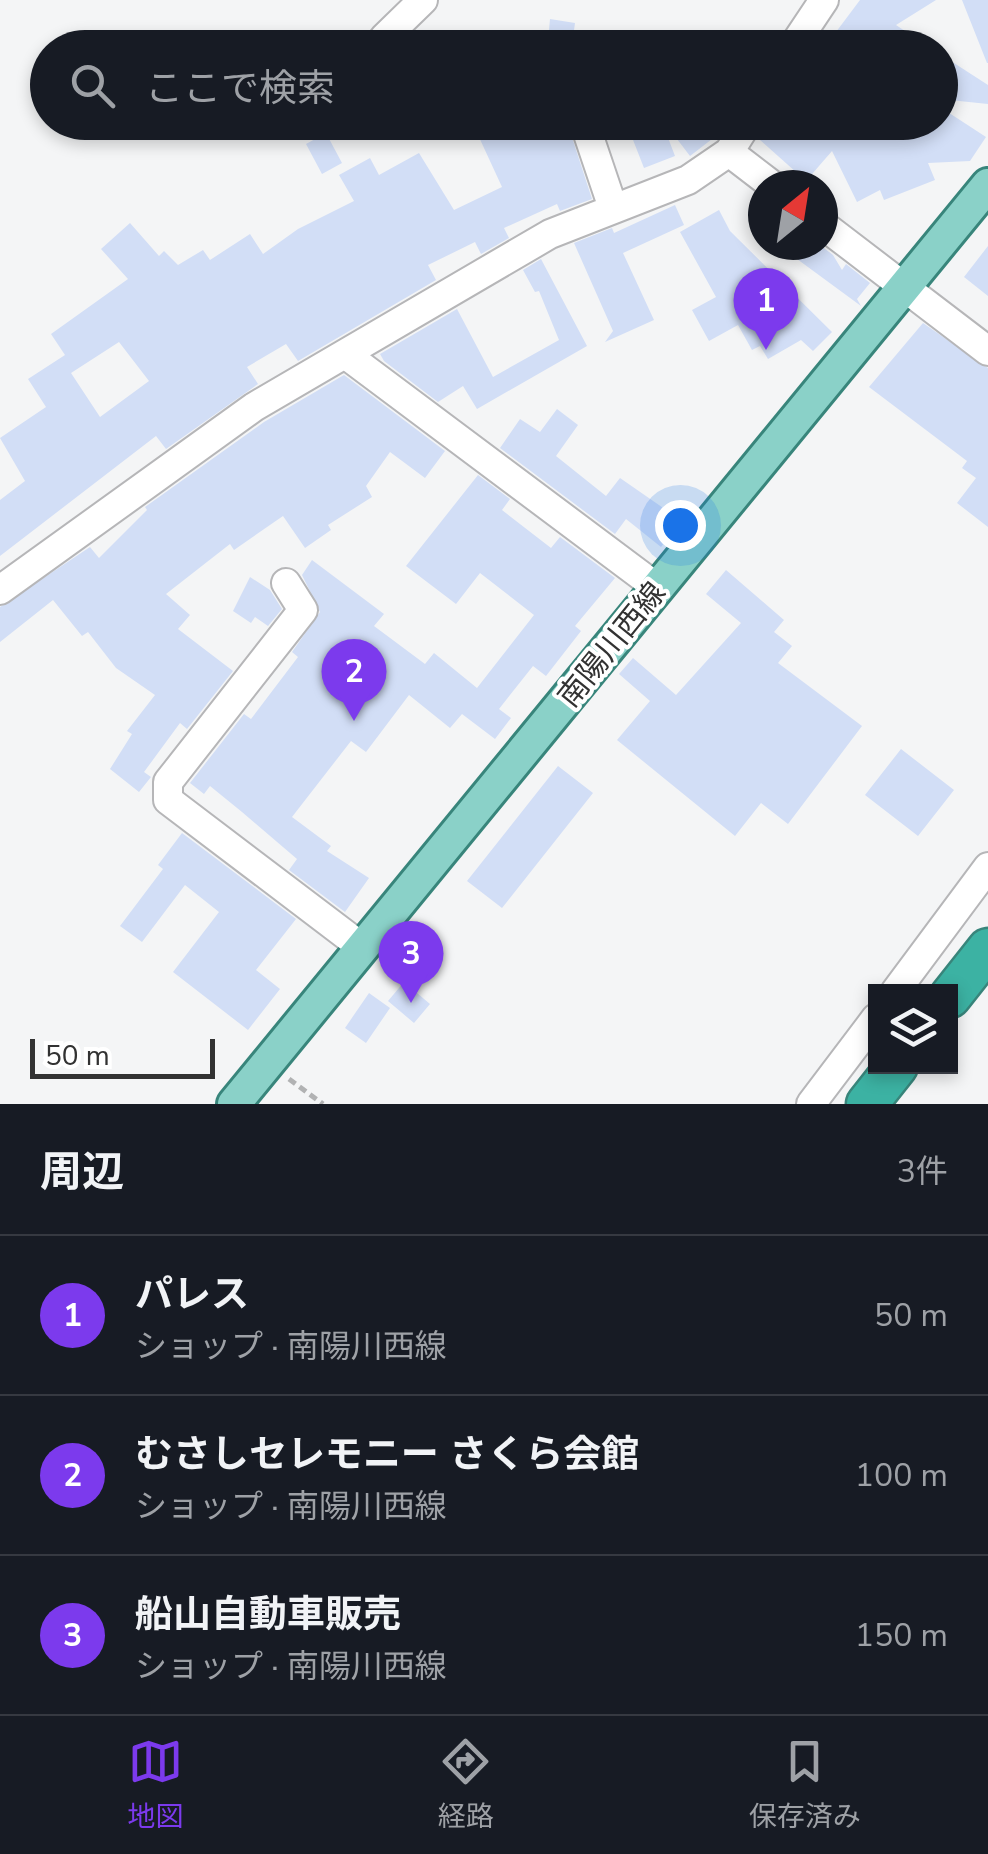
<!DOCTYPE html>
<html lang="ja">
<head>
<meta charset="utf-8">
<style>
  :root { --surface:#171b24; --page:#242831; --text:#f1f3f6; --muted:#9ea1a6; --line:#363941; --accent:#7c3aed }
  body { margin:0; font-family:"Nunito Sans","Noto Sans JP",sans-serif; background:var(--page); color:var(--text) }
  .controls { position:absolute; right:30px; bottom:30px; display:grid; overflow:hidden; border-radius:0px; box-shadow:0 5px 15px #0003 }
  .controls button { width:90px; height:90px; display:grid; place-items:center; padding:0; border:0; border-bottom:2px solid var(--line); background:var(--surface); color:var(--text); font:50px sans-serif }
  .compass { position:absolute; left:748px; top:170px; width:90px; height:90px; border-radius:50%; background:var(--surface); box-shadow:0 5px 15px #0003; rotate:30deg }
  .scale { position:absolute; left:30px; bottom:25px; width:185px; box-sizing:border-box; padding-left:10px; border:5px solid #323232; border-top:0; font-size:28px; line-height:35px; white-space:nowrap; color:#323232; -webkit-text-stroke:8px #fff; paint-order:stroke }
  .you { position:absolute; left:680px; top:525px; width:35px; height:35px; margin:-25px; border:8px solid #fff; border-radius:50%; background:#1a73e8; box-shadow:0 0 0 15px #1a73e833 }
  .badge { display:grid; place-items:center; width:65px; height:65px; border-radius:50%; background:var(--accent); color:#fff; font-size:32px; font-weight:700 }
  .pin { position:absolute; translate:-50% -82px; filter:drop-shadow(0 2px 5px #0008) }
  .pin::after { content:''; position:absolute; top:52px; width:35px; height:30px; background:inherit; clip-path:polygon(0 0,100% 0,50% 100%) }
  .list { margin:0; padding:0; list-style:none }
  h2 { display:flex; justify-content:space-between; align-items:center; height:130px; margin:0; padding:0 40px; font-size:42px }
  h2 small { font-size:32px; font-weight:400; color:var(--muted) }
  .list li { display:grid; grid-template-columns:65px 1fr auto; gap:30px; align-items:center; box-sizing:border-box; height:160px; padding:0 40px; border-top:2px solid var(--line) }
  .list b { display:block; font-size:38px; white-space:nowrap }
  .list p { margin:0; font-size:32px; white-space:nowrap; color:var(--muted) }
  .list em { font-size:32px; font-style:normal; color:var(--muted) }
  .icon { flex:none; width:55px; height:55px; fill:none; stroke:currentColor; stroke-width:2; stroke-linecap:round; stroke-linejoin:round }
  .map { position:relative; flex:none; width:988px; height:1104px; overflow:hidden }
  .search { position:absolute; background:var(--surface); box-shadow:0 5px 15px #0003; left:30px; right:30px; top:30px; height:110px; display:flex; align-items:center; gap:25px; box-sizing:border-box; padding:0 35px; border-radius:55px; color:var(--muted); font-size:38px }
  .sheet { height:610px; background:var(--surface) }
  nav { display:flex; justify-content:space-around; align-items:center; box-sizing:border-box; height:140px; border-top:2px solid var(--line); background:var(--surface); font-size:28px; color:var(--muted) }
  nav a { display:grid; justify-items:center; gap:5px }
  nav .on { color:var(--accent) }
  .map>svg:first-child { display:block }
  .building { fill:#d2def6; fill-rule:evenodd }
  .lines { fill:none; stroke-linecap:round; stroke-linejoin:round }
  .minor-casing { stroke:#b6b6b8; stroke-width:32 }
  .major-casing { stroke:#38857b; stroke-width:38 }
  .highway-casing { stroke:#38857b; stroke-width:45 }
  .path { stroke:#b1b2b3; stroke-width:5; stroke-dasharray:8 5; stroke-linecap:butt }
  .minor { stroke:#fff; stroke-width:28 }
  .major { stroke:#8ad1c8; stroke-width:32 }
  .highway { stroke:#3cb2a3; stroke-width:40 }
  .labels { text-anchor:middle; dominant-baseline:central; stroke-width:8; stroke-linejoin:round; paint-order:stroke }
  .street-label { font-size:30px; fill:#323232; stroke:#fff }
</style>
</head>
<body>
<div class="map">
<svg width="988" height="1104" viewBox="0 0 988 1104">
  <rect width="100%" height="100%" fill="#f4f5f6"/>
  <!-- building -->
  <path class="building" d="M 860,0 L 936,0 L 896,25 L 930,48 L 824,48 Z
    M 962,0 L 988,0 L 988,63 L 987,63 Z
    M 550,19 L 575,23 L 572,45 L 548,42 Z
    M 940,54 L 988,85 L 988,104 L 940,99 Z
    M 940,107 L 986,137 L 970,161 L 928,163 L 935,180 L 884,200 L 880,190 L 857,202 L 832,151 L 806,181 L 760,140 L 775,122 L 798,122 L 815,137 L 851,122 L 940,122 Z
    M 472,122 L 567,122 L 592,199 L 560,211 L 557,204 L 504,228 L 509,238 L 481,254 L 475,242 L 428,265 L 436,280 L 298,361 L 286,344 L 247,367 L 258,384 L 166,449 L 156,436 L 0,556 L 0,500 L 25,481 L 0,438 L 46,407 L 28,379 L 65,355 L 51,334 L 128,279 L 101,249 L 130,223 L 159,256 L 164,251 L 178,265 L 203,250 L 210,260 L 250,234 L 263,254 L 298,229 L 354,201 L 339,175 L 370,158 L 379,175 L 419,153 L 454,210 L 502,187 ZM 119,342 L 149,381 L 100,417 L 71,373 Z
    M 626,122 L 662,122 L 675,156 L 644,168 Z
    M 699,122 L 706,122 L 716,136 L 690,156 L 677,139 Z
    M 326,133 L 342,163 L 322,174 L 306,144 Z
    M 675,205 L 684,225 L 623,253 L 654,320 L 605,342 L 613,331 L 574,243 L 612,228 L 614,233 Z
    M 719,210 L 730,231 L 832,332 L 813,351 L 801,340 L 768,359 L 760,346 L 752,350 L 738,325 L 709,341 L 692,310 L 716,297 L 680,232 Z
    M 778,245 L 820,245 L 833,255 L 842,270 L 846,264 L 870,283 L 857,299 L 861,306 Z
    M 988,246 L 988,296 L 964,277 Z
    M 541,259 L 587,346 L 477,409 L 463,386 L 438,402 L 384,361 L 380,354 L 457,309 L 493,377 L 559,340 L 539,291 L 535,292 L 523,270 Z
    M 923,323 L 988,368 L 988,527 L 957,503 L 976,478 L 962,468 L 967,461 L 869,387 Z
    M 344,375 L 445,451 L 425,478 L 390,452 L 366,486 L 372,497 L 328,525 L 331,530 L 305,548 L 283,516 L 234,550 L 230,544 L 166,594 L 190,615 L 178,629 L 233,671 L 187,729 L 180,723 L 144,772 L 151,777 L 139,792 L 110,769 L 132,734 L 127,731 L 155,695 L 116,668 L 88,632 L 82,636 L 53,600 L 0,642 L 0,607 L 90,547 L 99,558 L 147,510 L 145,507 L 264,422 Z
    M 557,409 L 578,425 L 556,456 L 606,496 L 620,478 L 682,521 L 661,547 L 626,519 L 615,534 L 500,448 L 520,419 L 540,432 Z
    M 478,475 L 510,499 L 502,510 L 551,548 L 560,537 L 615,578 L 575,626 L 581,631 L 546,676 L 533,666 L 499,709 L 511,718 L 495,739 L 462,714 L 450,728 L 409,695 L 366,752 L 351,741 L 292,817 L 331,846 L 327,851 L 369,878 L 345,912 L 289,870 L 297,859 L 242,812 L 210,786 L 204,794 L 190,783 L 244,714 L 251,719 L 298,657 L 292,652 L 320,612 L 302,575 L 312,560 L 384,614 L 374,626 L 425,664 L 434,653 L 477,688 L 534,615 L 480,573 L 456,604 L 406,566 Z
    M 726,570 L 784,620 L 774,632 L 792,646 L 778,663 L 862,726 L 788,824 L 761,803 L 735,836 L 617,740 L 650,701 L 619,674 L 633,658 L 676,695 L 741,623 L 706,594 Z
    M 250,577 L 270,590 L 282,609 L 268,626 L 255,617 L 251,623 L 233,611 Z
    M 901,749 L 954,790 L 918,836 L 865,795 Z
    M 558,766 L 593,793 L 502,908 L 467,881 Z
    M 182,833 L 296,919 L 256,970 L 280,989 L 248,1030 L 173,972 L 219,912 L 185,885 L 142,942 L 120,926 L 163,869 L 158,865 Z
    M 404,982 L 430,1004 L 414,1023 L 388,1001 Z
    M 369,993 L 390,1008 L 366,1043 L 345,1028 Z"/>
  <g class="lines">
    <!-- minor casing -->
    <g class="minor-casing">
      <path id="minor" d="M 381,48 L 384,38 L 423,0
        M 792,48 L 824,0
        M 584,122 L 613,208
        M 729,152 L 772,185
        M 823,225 L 988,351
        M 345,354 L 659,589
        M 286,583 L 303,610 L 168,782 L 168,800 L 363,948
        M 0,590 L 254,407 L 550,234 L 688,180 L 729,152 L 748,122
        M 895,992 L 988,867
        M 811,1104 L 876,1018"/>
    </g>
    <!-- major casing -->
    <g class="major-casing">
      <path id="major" d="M 234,1104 L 988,185"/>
    </g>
    <!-- highway casing -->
    <g class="highway-casing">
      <path id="highway" d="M 950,997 L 988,949
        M 867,1104 L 897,1066"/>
    </g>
    <!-- path -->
    <path class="path" d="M 289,1079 L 323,1104"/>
    <!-- minor -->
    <use href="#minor" class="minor"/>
    <!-- major -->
    <use href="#major" class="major"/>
    <!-- highway -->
    <use href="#highway" class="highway"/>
  </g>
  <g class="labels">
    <!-- street labels -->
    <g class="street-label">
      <text transform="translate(612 645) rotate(-51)">南陽川西線</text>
    </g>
  </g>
</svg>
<div class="controls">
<button><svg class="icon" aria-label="layers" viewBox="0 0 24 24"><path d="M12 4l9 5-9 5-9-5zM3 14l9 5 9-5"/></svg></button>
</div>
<svg class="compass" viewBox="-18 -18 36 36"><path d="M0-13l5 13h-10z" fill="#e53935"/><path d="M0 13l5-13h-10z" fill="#9ea1a6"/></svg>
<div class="scale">50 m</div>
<div class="you"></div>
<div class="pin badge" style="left:766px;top:350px">1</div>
<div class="pin badge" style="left:354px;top:721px">2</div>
<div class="pin badge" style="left:411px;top:1003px">3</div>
<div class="search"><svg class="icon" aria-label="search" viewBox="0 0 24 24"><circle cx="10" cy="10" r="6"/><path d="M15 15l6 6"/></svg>ここで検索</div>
</div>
<section class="sheet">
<h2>周辺<small>3件</small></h2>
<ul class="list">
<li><span class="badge">1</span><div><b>パレス</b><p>ショップ · 南陽川西線</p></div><em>50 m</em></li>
<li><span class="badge">2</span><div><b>むさしセレモニー さくら会館</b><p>ショップ · 南陽川西線</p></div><em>100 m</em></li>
<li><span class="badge">3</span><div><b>船山自動車販売</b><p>ショップ · 南陽川西線</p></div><em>150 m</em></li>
</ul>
</section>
<nav>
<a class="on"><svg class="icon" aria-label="map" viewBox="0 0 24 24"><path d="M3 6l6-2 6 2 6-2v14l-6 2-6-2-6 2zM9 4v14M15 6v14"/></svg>地図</a>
<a><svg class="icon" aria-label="directions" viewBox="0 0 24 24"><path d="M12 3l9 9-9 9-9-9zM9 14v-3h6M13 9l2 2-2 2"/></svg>経路</a>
<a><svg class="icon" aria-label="saved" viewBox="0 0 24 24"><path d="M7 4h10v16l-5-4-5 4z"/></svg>保存済み</a>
</nav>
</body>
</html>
